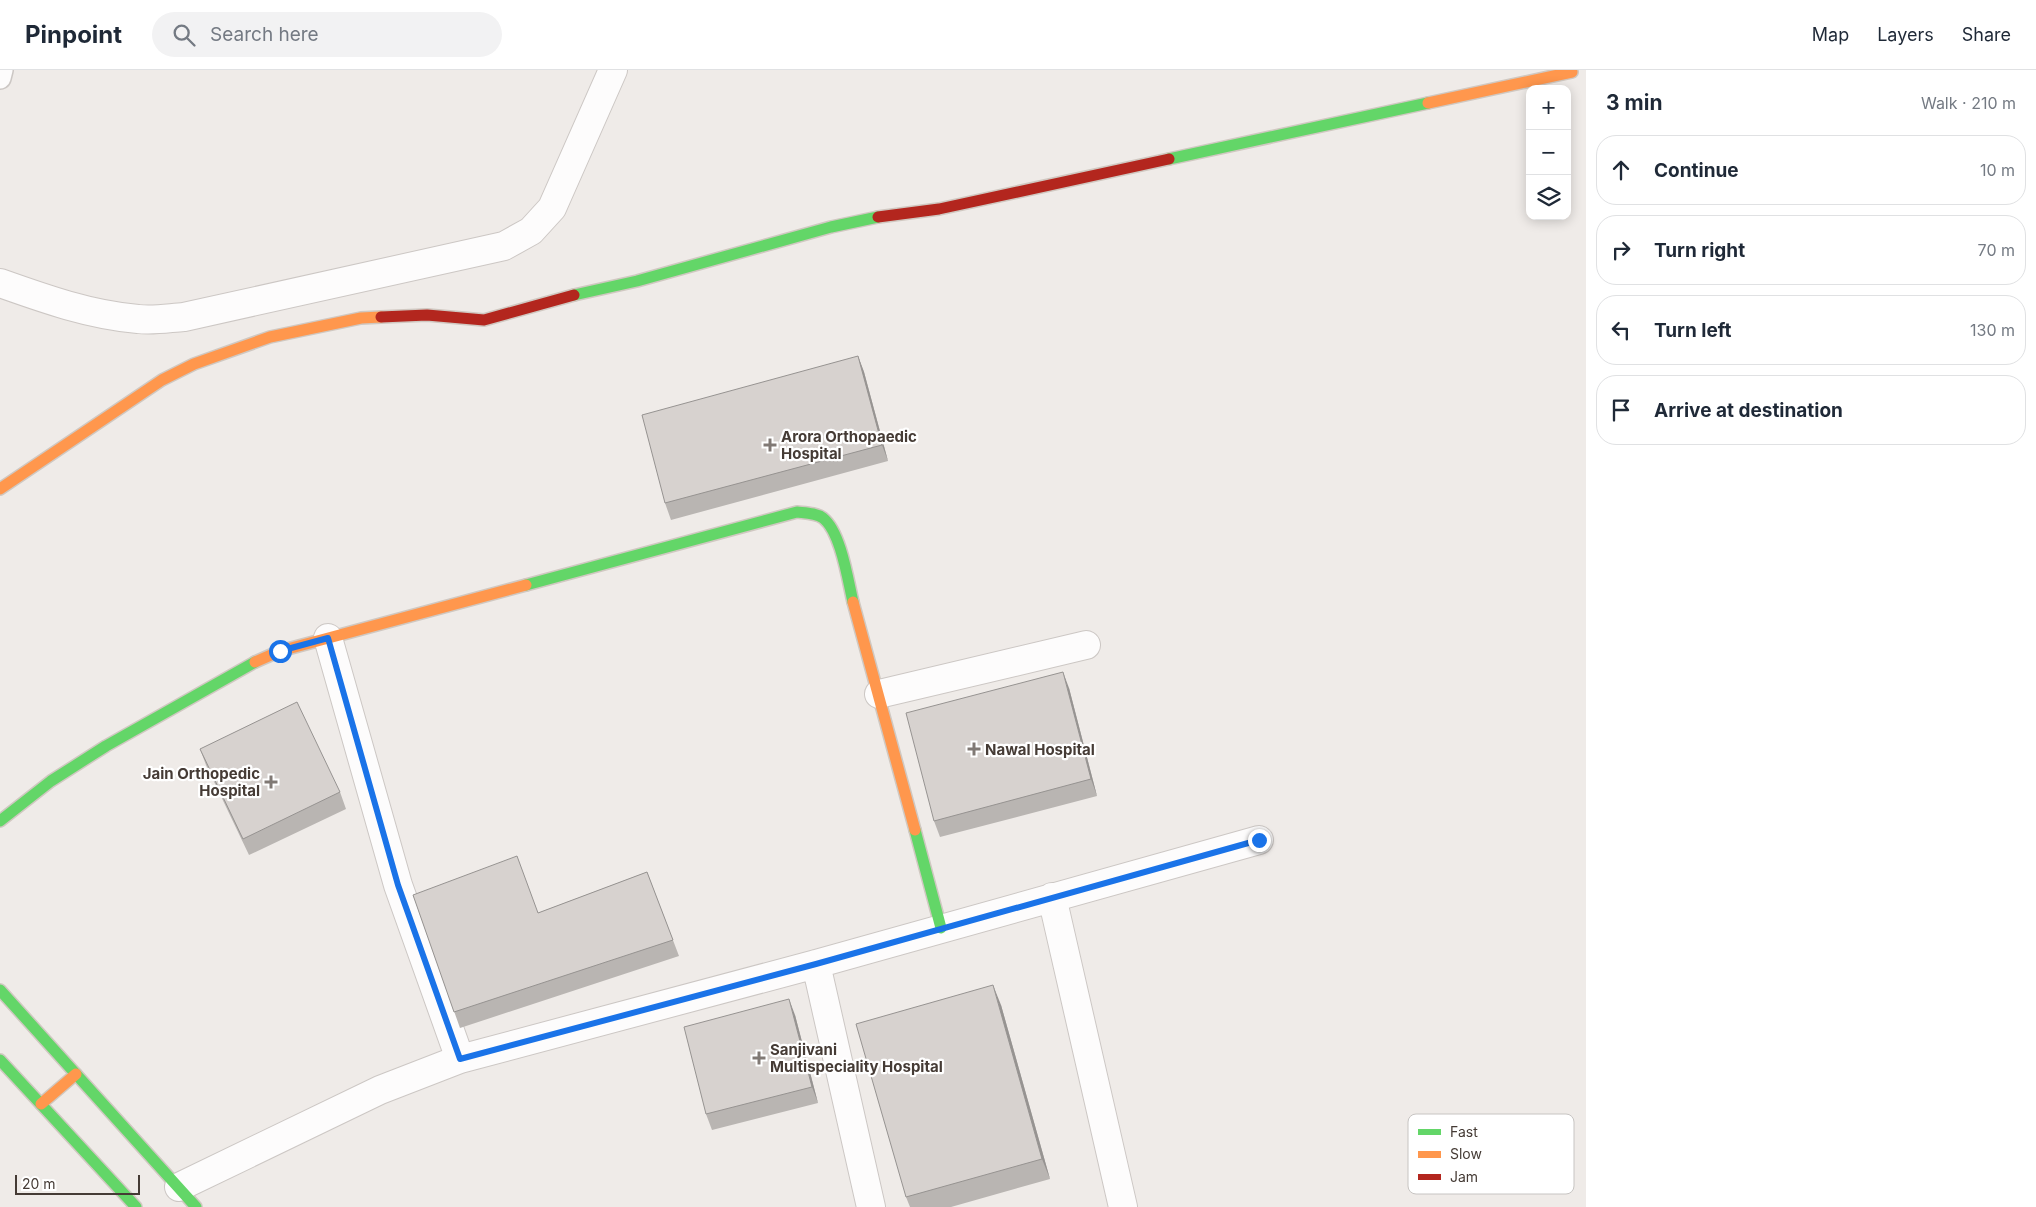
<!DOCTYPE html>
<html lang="en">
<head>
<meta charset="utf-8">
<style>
  :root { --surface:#fff; --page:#f2f2f3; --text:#1f2937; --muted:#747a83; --line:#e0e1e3 }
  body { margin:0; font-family:Inter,sans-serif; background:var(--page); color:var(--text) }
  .controls { position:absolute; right:15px; top:15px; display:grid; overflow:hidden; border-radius:10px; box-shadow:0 2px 12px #0003 }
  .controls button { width:45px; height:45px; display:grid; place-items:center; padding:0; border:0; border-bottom:1px solid var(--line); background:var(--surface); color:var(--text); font:25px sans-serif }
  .scale { position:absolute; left:15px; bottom:12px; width:125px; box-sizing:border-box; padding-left:5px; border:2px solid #453b35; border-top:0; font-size:14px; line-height:18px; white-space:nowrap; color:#453b35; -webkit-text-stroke:4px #fff; paint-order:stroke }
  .stop { position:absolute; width:15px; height:15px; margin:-11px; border:4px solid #1a73e8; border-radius:50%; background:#fff }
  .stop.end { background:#1a73e8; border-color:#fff; box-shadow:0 1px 5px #0008 }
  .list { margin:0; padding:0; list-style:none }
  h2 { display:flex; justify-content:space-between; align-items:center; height:65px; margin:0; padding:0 20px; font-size:21px }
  h2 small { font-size:16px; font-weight:400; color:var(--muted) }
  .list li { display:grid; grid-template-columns:32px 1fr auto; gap:15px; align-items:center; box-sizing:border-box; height:70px; margin:0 10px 10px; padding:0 10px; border:1px solid var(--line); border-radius:20px }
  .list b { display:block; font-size:19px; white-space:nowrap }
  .list em { font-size:16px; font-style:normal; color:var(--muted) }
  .icon { flex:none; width:28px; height:28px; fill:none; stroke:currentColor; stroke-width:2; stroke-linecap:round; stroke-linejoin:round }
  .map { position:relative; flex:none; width:1586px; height:1137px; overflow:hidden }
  header { display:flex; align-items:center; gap:30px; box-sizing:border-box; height:70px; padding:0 25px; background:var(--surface); border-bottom:1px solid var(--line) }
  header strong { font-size:24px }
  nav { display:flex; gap:28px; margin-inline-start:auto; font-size:18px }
  .search { width:350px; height:45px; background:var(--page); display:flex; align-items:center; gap:12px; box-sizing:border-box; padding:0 18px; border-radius:28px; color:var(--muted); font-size:19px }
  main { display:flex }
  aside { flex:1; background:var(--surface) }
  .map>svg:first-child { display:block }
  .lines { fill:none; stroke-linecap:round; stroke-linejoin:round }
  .lane-casing { stroke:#ccc7c4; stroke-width:24 }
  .street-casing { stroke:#ccc7c4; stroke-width:30 }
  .fast-casing { stroke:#d0c8c1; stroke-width:14 }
  .slow-casing { stroke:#d0c8c1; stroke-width:14 }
  .jam-casing { stroke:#d0c8c1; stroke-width:14 }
  .lane { stroke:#fdfcfc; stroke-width:21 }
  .street { stroke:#fdfcfc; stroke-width:28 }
  .fast { stroke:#63d668; stroke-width:11 }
  .slow { stroke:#ff974d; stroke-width:11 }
  .jam { stroke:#b3261e; stroke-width:11 }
  .wall { fill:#b9b5b2 }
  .shaded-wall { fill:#969391 }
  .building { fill:#d7d2cf; stroke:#969391 }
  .route { stroke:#1a73e8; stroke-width:6 }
  .poi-dot { fill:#807974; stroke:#fff; stroke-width:2 }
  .labels { text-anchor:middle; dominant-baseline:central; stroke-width:4.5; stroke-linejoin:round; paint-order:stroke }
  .poi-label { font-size:15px; font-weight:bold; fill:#453b35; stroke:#fff; text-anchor:start }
  .key { fill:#fff; stroke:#c7c4c2; stroke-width:1 }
  .key-label { font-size:14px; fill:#453b35 }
</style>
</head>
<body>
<header>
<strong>Pinpoint</strong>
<div class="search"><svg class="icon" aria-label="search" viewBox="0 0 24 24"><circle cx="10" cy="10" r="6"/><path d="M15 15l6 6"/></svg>Search here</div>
<nav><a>Map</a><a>Layers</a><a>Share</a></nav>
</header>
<main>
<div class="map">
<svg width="1586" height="1137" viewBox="0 0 1586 1137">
  <rect width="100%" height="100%" fill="#efebe8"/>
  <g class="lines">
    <!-- lane casing -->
    <g class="lane-casing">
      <path id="lane" d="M 0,8 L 2,0"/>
    </g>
    <!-- street casing -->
    <g class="street-casing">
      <path id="street" d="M 0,213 C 45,229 90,245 138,249 C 153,251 169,248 184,247 L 504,176 L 531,161 L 552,138 L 613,0
        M 328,568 L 398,815 L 460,989
        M 879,624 L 1086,575
        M 1052,827 L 1123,1137
        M 816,894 L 871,1137
        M 179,1117 L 380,1020 L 460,989 L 816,894 L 1259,770"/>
    </g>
    <!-- fast casing -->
    <g class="fast-casing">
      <path id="fast" d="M 1169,89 L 1428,33
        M 574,225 L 637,211 L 831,157 L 878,147
        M 526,515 L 797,442 C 806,443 816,443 823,448 C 841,462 848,511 853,532
        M 0,751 L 51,711 L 106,676 L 255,592
        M 915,760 L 941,858
        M 0,920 L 196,1137
        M 0,990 L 136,1137"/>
    </g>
    <!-- slow casing -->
    <g class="slow-casing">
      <path id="slow" d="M 1428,33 L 1572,2
        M 0,419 L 162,310 L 194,294 L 270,267 L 361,248 L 381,247
        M 853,532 L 915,760
        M 255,592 L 280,581 L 526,515
        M 41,1034 L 76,1004"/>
    </g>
    <!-- jam casing -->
    <g class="jam-casing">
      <path id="jam" d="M 878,147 L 939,139 L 1169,89
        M 381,247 L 427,245 L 484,250 L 574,225"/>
    </g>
    <!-- lane -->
    <use href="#lane" class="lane"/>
    <!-- street -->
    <use href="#street" class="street"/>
    <!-- fast -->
    <use href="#fast" class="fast"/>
    <!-- slow -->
    <use href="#slow" class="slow"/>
    <!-- jam -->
    <use href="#jam" class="jam"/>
  </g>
  <!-- wall -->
  <path class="wall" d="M 858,286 L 864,302 L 888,391 L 671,450 L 665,433 Z
    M 1069,618 L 1097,726 L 940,767 L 934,751 Z
    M 200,679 L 340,722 L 346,739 L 249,785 L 206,695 Z
    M 647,802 L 679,886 L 460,958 L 413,825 L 538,843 Z
    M 1001,935 L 1050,1109 L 951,1137 L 910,1137 L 906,1127 Z
    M 795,945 L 818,1033 L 712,1060 L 706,1044 Z"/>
  <!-- shaded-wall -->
  <path class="shaded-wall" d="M 858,286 L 864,302 L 888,391 L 882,375 Z
    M 1063,602 L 1069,618 L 1097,726 L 1091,709 Z
    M 993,915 L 1001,935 L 1050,1109 L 1042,1089 Z
    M 789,929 L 795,945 L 818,1033 L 812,1017 Z"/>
  <!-- building -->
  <path class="building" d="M 858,286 L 882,375 L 665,433 L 642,345 Z
    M 1063,602 L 1091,709 L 934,751 L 906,643 Z
    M 297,632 L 340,722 L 243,769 L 200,679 Z
    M 517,786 L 538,843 L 647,802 L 673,870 L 454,942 L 413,825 Z
    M 993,915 L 1042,1089 L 906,1127 L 856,954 Z
    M 789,929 L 812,1017 L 706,1044 L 684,957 Z"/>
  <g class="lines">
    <!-- route -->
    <path class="route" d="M 280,581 L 328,568 L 398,815 L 460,989 L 816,894 L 1259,770"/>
  </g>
  <!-- markers -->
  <g class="poi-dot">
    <path d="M767.5 367.5h5v5h5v5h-5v5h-5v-5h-5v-5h5z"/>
    <path d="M971.5 671.5h5v5h5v5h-5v5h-5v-5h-5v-5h5z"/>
    <path d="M268.5 704.5h5v5h5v5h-5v5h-5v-5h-5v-5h5z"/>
    <path d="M756.5 980.5h5v5h5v5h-5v5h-5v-5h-5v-5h5z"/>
  </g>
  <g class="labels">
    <!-- poi labels -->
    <g class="poi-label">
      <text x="781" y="366">Arora Orthopaedic<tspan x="781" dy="17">Hospital</tspan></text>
      <text x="985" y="679">Nawal Hospital</text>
      <text x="260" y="703" text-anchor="end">Jain Orthopedic<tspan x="260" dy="17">Hospital</tspan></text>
      <text x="770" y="979">Sanjivani<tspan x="770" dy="17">Multispeciality Hospital</tspan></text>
    </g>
  </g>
  <!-- legend -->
  <rect x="1408" y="1044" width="166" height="80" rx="8" class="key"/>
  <rect x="1418" y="1059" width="23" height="6" fill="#63d668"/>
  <rect x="1418" y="1081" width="23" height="7" fill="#ff974d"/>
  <rect x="1418" y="1104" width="23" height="6" fill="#b3261e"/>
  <g class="key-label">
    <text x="1450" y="1067">Fast</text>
    <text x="1450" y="1089">Slow</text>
    <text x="1450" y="1112">Jam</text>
  </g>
</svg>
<div class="controls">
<button>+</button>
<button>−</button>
<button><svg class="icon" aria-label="layers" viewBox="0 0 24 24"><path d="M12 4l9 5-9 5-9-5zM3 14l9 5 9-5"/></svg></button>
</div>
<div class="scale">20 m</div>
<div class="stop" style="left:280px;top:581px"></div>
<div class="stop end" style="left:1259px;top:770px"></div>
</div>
<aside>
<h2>3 min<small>Walk · 210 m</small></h2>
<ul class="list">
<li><svg class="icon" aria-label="ahead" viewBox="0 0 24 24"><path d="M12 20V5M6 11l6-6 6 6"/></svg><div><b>Continue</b></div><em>10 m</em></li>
<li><svg class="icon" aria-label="right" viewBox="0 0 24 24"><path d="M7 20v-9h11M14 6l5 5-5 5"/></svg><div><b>Turn right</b></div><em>70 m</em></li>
<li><svg class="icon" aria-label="left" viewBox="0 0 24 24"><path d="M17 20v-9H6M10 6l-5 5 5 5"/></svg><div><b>Turn left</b></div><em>130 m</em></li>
<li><svg class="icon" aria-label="arrive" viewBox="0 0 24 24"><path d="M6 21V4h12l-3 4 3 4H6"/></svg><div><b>Arrive at destination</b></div></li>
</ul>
</aside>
</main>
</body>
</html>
